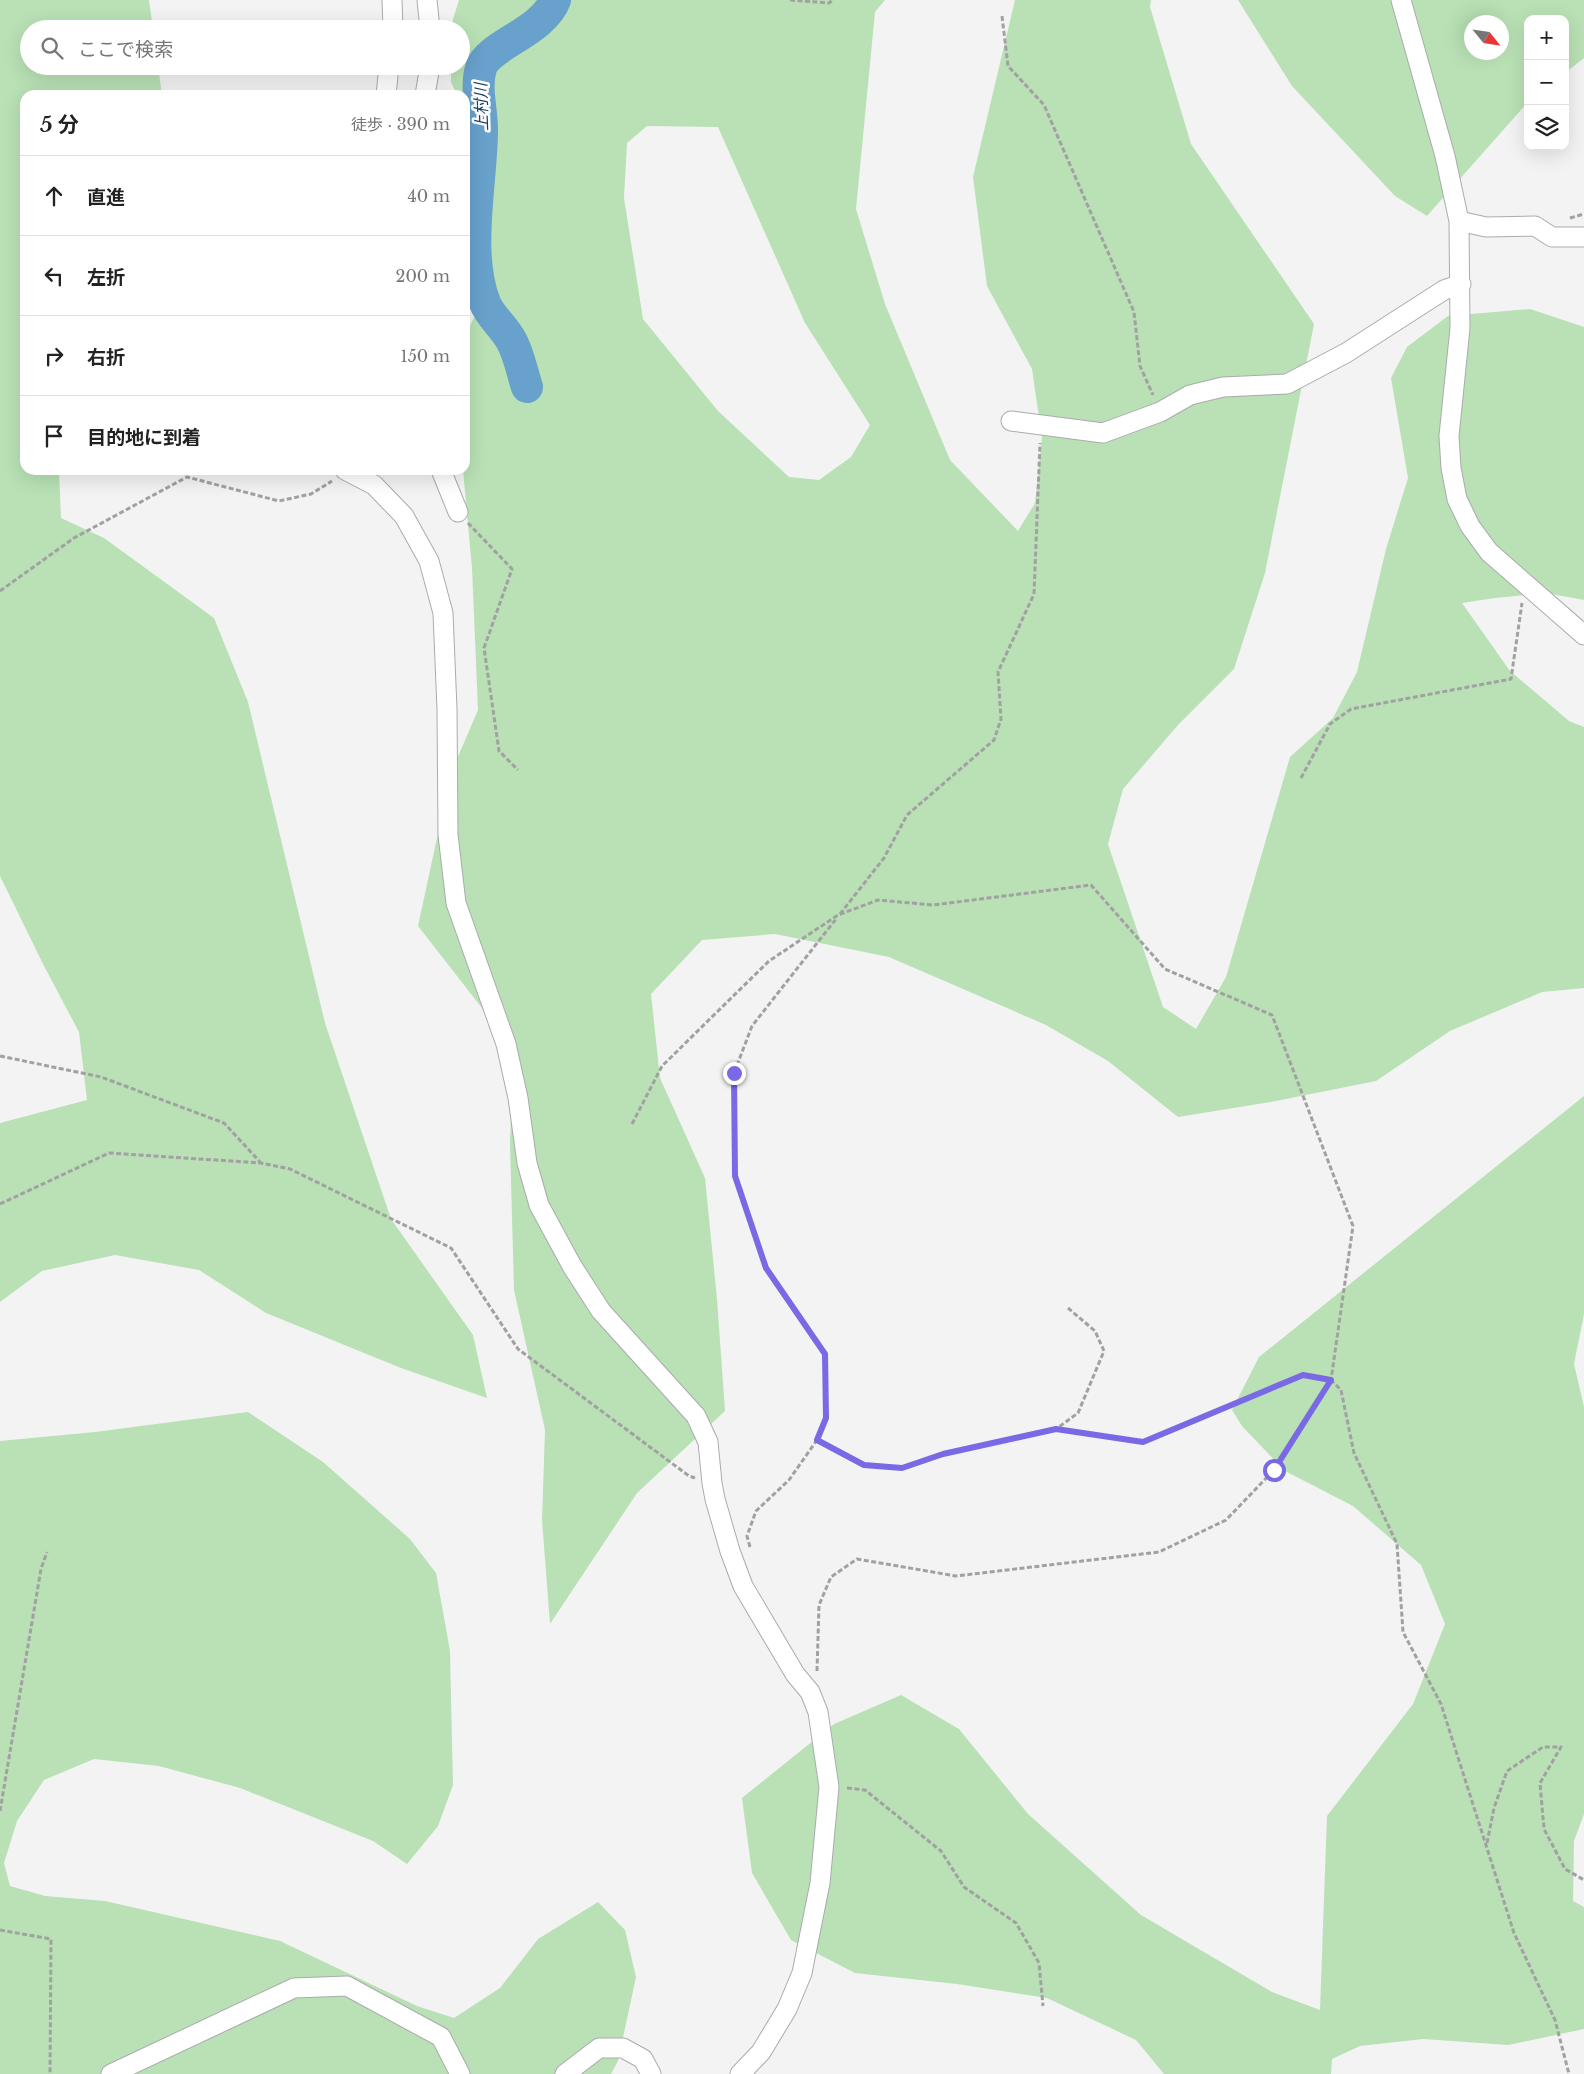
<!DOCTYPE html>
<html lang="ja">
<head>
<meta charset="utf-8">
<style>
  :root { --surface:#fff; --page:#f6f6f6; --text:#222; --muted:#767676; --line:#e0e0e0 }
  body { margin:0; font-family:"Libre Baskerville","Noto Sans JP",serif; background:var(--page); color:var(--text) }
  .controls { position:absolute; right:15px; top:15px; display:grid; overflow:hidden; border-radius:10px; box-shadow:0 5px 20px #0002 }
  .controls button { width:45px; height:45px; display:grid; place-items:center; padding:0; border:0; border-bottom:1px solid var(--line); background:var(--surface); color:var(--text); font:25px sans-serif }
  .compass { position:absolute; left:1464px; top:15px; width:45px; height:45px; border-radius:50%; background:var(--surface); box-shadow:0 5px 20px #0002; rotate:120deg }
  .stop { position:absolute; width:15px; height:15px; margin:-11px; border:4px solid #7969e4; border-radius:50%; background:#fff }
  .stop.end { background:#7969e4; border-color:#fff; box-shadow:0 1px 5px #0008 }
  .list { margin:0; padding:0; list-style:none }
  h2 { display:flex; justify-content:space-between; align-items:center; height:65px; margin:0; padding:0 20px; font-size:21px }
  h2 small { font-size:16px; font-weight:400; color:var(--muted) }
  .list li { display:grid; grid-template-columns:32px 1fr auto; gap:15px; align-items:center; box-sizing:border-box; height:80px; padding:0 20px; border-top:1px solid var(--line) }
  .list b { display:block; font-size:19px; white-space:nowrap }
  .list em { font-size:16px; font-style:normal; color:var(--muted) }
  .icon { flex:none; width:28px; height:28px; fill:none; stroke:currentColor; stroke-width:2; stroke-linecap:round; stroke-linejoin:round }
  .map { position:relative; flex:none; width:1584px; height:2074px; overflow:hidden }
  .search { position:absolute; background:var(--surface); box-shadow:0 5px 20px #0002; left:20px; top:20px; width:450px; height:55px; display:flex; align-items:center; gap:12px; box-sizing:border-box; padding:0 18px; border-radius:28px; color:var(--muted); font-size:19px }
  .panel { position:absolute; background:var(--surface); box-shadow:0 5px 20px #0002; left:20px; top:90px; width:450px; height:385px; border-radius:15px }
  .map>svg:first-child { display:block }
  .green { fill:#b9e1b5; fill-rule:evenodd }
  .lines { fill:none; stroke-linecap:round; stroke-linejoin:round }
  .river { stroke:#68a1cc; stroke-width:32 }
  .minor-casing { stroke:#aaabac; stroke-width:21 }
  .path { stroke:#a1a1a2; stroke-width:3; stroke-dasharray:5 2.5; stroke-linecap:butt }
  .minor { stroke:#fff; stroke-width:19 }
  .route { stroke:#7969e4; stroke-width:6 }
  .labels { text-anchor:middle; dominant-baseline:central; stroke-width:5; stroke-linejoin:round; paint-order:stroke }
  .water-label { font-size:16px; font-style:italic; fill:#14405e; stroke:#fff }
</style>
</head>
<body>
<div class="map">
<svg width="1584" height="2074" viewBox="0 0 1584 2074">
  <rect width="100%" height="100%" fill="#f3f3f4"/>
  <!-- green -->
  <path class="green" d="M 0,0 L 149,0 L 153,29 L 29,29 L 29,66 L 158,66 L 162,95 L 25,95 L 25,470 L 59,470 L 61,518 L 104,538 L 214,618 L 248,702 L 325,1023 L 391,1219 L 473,1335 L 487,1398 L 401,1368 L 266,1313 L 199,1270 L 115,1255 L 42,1271 L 0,1302 L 0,1123 L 87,1100 L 79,1032 L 44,966 L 0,876 Z
    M 459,0 L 885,0 L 875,12 L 856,209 L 885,304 L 950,460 L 1018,531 L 1035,503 L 1042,438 L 1032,369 L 987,286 L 973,177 L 1015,0 L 1151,0 L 1150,7 L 1191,144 L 1314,324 L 1265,573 L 1234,669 L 1178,725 L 1123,789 L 1108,844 L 1163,1007 L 1196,1029 L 1226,977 L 1290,757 L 1333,718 L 1357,672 L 1386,549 L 1408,478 L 1391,378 L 1407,347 L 1448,316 L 1530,309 L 1584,327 L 1584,600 L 1546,593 L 1495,598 L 1462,603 L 1510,671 L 1569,721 L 1584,727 L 1584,988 L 1542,992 L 1450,1031 L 1376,1081 L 1276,1101 L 1178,1117 L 1108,1061 L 1046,1025 L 889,957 L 775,934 L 702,940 L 651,994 L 660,1078 L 705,1178 L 717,1299 L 725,1411 L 637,1493 L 550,1624 L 542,1520 L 545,1430 L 514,1290 L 510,1145 L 512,1077 L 489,1017 L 418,926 L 451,773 L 478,710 L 472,568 L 463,470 L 465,470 L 465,337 L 482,300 L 487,159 L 465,112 L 465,95 L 457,95 L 451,82 L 451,66 L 461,66 L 461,29 L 450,29 ZM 647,126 L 718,127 L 805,323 L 870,425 L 851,457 L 819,480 L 789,477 L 718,411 L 643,319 L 624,198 L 627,143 Z
    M 1238,0 L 1584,0 L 1584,58 L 1565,73 L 1565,19 L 1528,19 L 1528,102 L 1427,216 L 1395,196 L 1292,86 ZM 1472,22 L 1502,22 L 1502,52 L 1472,52 Z
    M 1584,1096 L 1584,1314 L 1574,1364 L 1584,1407 L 1584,1814 L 1574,1841 L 1573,1901 L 1584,1907 L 1584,2029 L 1508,2045 L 1423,2039 L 1360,2046 L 1332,2059 L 1331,2074 L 1164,2074 L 1136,2040 L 1047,1998 L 957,1984 L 855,1973 L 791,1940 L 752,1873 L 742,1798 L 834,1724 L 901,1695 L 959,1729 L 1028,1814 L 1141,1915 L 1272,1992 L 1320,2010 L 1327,1816 L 1413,1704 L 1445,1624 L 1421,1565 L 1353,1506 L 1285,1471 L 1242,1426 L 1232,1410 L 1259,1357 Z
    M 248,1412 L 323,1462 L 410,1539 L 436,1573 L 450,1651 L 453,1785 L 438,1826 L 407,1864 L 373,1841 L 240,1788 L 159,1766 L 94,1759 L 44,1780 L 17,1821 L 4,1863 L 10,1886 L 45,1896 L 105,1901 L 280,1941 L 417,2006 L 454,2018 L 500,1988 L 538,1939 L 598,1902 L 625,1930 L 636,1977 L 618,2061 L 611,2074 L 0,2074 L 0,1441 L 95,1432 Z"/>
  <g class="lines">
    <!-- river -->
    <path class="river" d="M 527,387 C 522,372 519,354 511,340 C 504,327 490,316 485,303 C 465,252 482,182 482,129 C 482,109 475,88 481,68 C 488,45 543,32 555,0"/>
    <!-- minor casing -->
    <g class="minor-casing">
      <path id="minor" d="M 392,0 L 393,29
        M 427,0 L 430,29
        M 1401,0 L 1445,156 L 1459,221 L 1460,328 L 1449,436 L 1451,468 L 1457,499 L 1470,526 L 1489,552 L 1584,635
        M 386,95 L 389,66
        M 425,95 L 430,66
        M 1459,221 L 1486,227 L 1535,226 L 1552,237 L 1584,237
        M 1011,421 L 1103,433 L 1160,412 L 1190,395 L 1223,387 L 1287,384 L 1346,353 L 1444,290 L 1461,284
        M 345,470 L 374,485 L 404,516 L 429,561 L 443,613 L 447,709 L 448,835 L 456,903 L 506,1044 L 518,1098 L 527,1163 L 539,1205 L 572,1266 L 601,1311 L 696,1416 L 708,1442 L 712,1483 L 715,1499 L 730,1551 L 743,1586 L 795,1674 L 810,1692 L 818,1712 L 829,1787 L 820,1883 L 802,1973 L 787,2009 L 761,2052 L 740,2074
        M 441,470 L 458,512
        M 111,2074 L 294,1988 L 347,1986 L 441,2037 L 460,2074
        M 565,2074 L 599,2048 L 623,2048 L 643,2059 L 651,2074"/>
    </g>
    <!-- path -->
    <path class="path" d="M 790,0 L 829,3 L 833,0
      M 1002,16 L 1008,66 L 1044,105 L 1134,312 L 1140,366 L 1153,395
      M 1570,218 L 1584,214
      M 468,523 L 512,569 L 484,648 L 499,751 L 518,770
      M 0,591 L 74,538 L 187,477 L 279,501 L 311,494 L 332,481
      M 1301,778 L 1330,724 L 1351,709 L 1511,679 L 1522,603
      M 840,914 L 884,858 L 907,815 L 994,740 L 1001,719 L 998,672 L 1034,594 L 1040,443
      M 0,1056 L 101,1077 L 224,1123 L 260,1162
      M 632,1124 L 662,1066 L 769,961 L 838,915 L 878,900 L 933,905 L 1091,885 L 1165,969 L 1272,1015 L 1353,1226 L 1331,1380 L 1303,1375 L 1143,1442 L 1056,1429
      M 0,1204 L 109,1153 L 261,1163 L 290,1169 L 451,1248 L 518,1349 L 689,1476 L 695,1478
      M 817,1440 L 864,1465 L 902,1468 L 943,1453 L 1056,1429 L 1078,1413 L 1104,1351 L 1095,1331 L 1068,1308
      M 750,1547 L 747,1536 L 756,1511 L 789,1480 L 817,1440 L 826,1418 L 825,1354 L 766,1269 L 735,1176 L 734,1073 L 752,1026 L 836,919
      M 817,1671 L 819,1605 L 831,1577 L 857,1559 L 956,1576 L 1159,1552 L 1226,1520 L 1274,1470 L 1331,1380 L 1341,1390 L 1354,1453 L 1397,1544 L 1403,1632 L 1441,1704 L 1514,1933 L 1555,2020 L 1569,2074
      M 847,1788 L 865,1790 L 941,1851 L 964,1887 L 1016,1923 L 1039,1963 L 1043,2006
      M 0,1811 L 41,1569 L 47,1552
      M 1487,1843 L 1494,1808 L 1507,1771 L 1543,1747 L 1561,1747 L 1540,1783 L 1544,1829 L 1565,1869 L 1584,1880
      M 0,1930 L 51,1939 L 50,2074"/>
    <!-- minor -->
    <use href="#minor" class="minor"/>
  </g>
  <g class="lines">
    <!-- route -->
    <path class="route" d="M 734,1073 L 735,1176 L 766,1268 L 825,1354 L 826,1418 L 817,1440 L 864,1465 L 902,1468 L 943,1454 L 1056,1429 L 1143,1442 L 1303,1375 L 1331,1380 L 1274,1470"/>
  </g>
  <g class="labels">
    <!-- water labels -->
    <g class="water-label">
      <text transform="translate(481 107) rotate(-92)">上村川</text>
    </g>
  </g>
</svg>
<div class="controls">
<button>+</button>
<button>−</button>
<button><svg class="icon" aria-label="layers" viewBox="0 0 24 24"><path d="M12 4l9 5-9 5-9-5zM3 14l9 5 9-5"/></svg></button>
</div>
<svg class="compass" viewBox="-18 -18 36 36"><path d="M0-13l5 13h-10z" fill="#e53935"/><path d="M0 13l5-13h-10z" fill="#767676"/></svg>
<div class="stop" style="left:1274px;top:1470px"></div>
<div class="stop end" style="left:734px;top:1073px"></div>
<div class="search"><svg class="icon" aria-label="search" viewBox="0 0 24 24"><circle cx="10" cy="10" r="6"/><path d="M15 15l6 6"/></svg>ここで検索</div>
<section class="panel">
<h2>5 分<small>徒歩 · 390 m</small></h2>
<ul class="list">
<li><svg class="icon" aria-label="ahead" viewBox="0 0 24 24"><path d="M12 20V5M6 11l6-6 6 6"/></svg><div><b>直進</b></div><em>40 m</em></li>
<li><svg class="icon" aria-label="left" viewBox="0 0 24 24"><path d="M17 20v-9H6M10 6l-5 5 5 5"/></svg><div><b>左折</b></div><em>200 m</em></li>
<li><svg class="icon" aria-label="right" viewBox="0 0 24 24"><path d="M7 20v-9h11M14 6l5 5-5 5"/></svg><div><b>右折</b></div><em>150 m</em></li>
<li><svg class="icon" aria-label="arrive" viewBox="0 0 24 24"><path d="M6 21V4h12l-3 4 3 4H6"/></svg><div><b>目的地に到着</b></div></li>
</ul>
</section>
</div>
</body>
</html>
